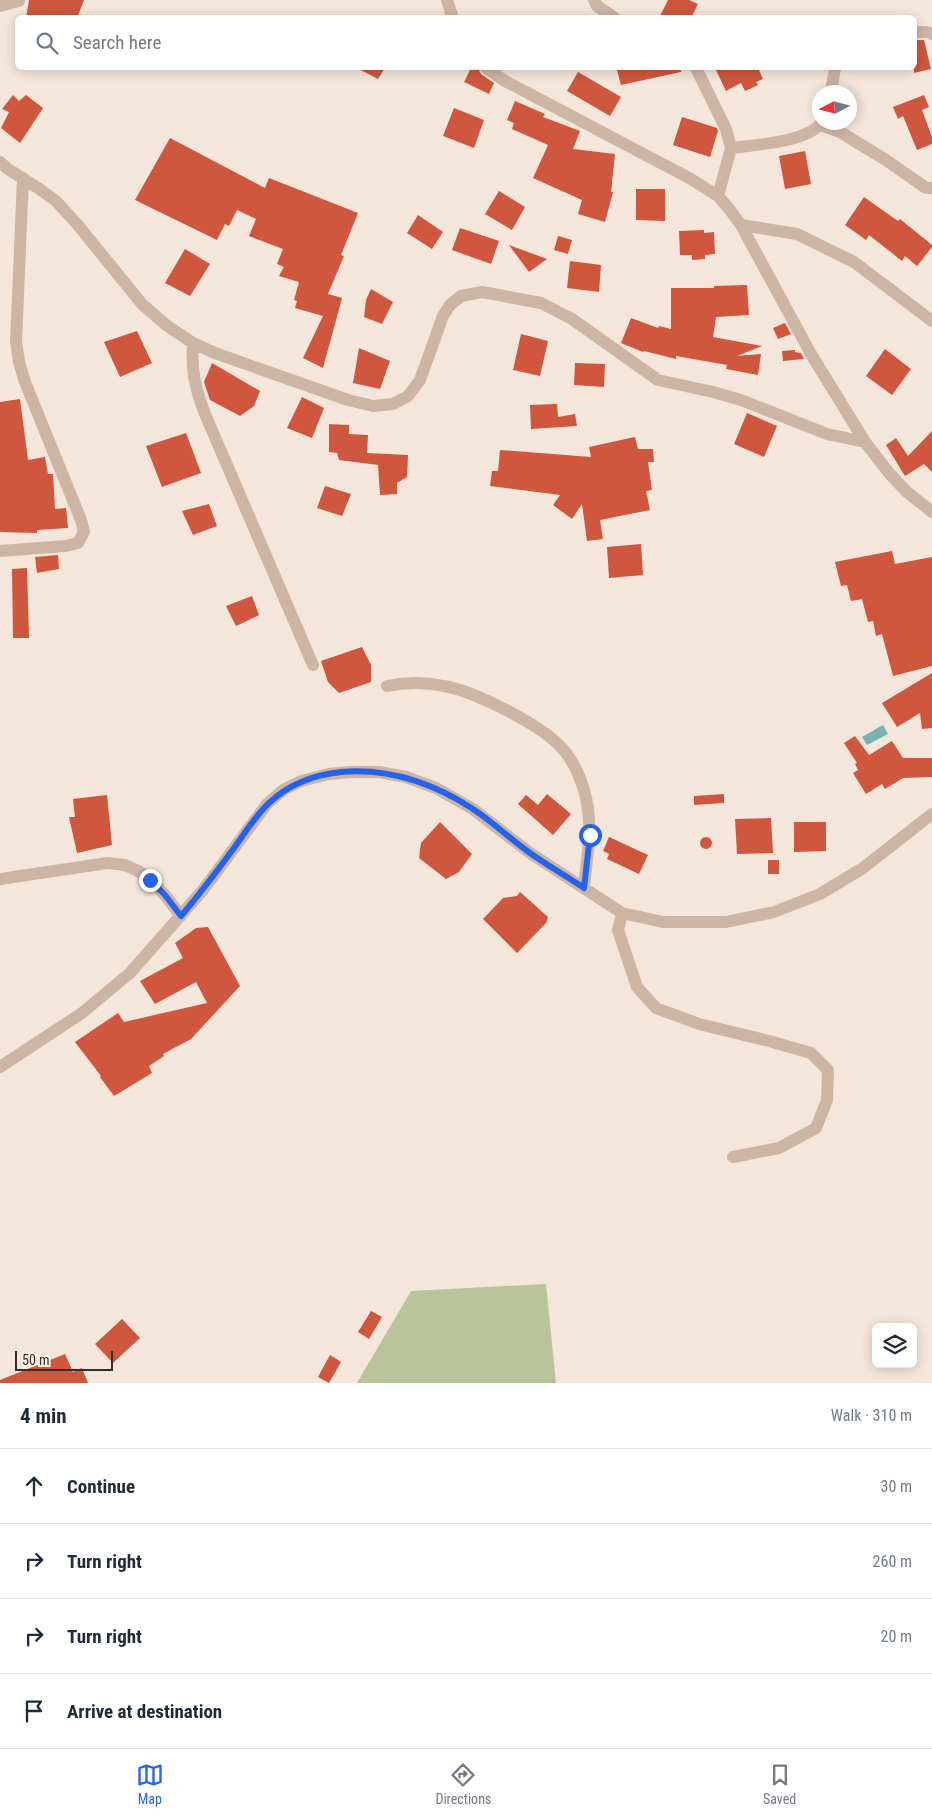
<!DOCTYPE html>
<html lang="en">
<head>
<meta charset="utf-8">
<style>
  :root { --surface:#fff; --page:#f2f2f3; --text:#1f2937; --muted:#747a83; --line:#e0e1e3; --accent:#2563eb }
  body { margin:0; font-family:"Roboto Condensed",sans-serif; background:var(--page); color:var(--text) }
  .controls { position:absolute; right:15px; bottom:15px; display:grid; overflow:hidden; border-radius:8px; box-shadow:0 2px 12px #0003 }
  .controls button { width:45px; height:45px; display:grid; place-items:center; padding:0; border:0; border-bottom:1px solid var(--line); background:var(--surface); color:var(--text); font:25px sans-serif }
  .compass { position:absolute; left:812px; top:85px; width:45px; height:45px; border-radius:50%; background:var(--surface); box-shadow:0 2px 12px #0003; rotate:264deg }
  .scale { position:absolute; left:15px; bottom:12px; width:98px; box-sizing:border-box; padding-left:5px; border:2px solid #382c28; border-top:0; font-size:14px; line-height:18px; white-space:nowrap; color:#382c28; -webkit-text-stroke:4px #fbf1e8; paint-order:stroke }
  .stop { position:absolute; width:15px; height:15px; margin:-11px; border:4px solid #2563eb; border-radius:50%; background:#fff }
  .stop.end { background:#2563eb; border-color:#fff; box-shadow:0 1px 5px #0008 }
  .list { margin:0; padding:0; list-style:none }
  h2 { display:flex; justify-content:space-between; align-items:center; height:65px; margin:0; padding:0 20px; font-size:21px }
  h2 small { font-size:16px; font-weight:400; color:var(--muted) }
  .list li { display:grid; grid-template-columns:32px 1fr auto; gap:15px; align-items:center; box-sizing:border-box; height:75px; padding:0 20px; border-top:1px solid var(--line) }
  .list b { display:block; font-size:19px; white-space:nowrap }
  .list em { font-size:16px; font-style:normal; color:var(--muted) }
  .icon { flex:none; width:28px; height:28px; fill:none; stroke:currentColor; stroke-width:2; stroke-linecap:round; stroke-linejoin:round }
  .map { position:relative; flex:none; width:932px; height:1383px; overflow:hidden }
  .search { position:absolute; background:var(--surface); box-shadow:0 2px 12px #0003; left:15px; right:15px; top:15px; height:55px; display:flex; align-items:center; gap:12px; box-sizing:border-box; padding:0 18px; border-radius:8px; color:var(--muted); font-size:19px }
  .sheet { height:365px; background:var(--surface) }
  nav { display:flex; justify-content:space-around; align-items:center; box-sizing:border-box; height:70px; border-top:1px solid var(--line); background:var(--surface); font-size:14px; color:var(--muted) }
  nav a { display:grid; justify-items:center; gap:2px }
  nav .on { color:var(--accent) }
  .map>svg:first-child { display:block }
  .green { fill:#b9c49a }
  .water { fill:#78b3b1 }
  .building { fill:#ce573e }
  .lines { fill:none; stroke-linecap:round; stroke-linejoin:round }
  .minor { stroke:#cdb5a6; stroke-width:12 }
  .route { stroke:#2563eb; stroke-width:6 }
</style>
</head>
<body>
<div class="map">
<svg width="932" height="1383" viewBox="0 0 932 1383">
  <rect width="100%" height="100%" fill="#f4e6db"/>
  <!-- green -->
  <path class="green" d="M 546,1284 L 556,1383 L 357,1383 L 411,1291 Z"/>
  <!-- water -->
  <path class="water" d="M 883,725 L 888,734 L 867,745 L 862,737 Z"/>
  <!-- building -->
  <path class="building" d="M 29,0 L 84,0 L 77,18 L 26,18 Z
    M 668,0 L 689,0 L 698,4 L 691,18 L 659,18 Z
    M 914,40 L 924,40 L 931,69 L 914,73 Z
    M 357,68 L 385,68 L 378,79 Z
    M 471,68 L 478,68 L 481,74 L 494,83 L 489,94 L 464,82 Z
    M 626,68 L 681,68 L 681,72 L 621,85 L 617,70 Z
    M 715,68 L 758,68 L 763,79 L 756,82 L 758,85 L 745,91 L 741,83 L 726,91 Z
    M 578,72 L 621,97 L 610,116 L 567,91 Z
    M 13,95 L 19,101 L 26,95 L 43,108 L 20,143 L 1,128 L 9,112 L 2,109 Z
    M 924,95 L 929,107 L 922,110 L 932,137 L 932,144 L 917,150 L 903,116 L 898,119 L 893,107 Z
    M 515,101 L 545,114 L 543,117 L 580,131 L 573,149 L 615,154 L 611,192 L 613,192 L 605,222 L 578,214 L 582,200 L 533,178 L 548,145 L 512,129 L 514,123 L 507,120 Z
    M 454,108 L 484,120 L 474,148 L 443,136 Z
    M 682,117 L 717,128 L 718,131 L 710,157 L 673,145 Z
    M 170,138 L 265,188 L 269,178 L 358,213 L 341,255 L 344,256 L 328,294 L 342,298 L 323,368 L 303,358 L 323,316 L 295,308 L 297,301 L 294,300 L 299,282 L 279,276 L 284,267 L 277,264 L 283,249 L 249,236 L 256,219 L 237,210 L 229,226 L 225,224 L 217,240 L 135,200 Z
    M 805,151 L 811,184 L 785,189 L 779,156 Z
    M 636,189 L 665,189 L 665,221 L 636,220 Z
    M 499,191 L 525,207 L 512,230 L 485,214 Z
    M 864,197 L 898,221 L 900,219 L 932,245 L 932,247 L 917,266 L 905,256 L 902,261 L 869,235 L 866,240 L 845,225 Z
    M 418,215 L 443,232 L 432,249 L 407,233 Z
    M 460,228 L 499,241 L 491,264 L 452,250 Z
    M 704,230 L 704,233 L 714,232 L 715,254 L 705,255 L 705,259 L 692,260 L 692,255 L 680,255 L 679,231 Z
    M 558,236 L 572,240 L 568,254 L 554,250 Z
    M 509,245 L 547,259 L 529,272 Z
    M 185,249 L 210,264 L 190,296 L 165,283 Z
    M 570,261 L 601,265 L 599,292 L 567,288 Z
    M 747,285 L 749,315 L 716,317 L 713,337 L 762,346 L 737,356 L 761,354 L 758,375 L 726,369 L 727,365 L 676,356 L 676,359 L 644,351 L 643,352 L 621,343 L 631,318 L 658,328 L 659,326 L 671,329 L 671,288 L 714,288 L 714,286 Z
    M 371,289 L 393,302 L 382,324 L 364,317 L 366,300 Z
    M 785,323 L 791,334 L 778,339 L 773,328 Z
    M 137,331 L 152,363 L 120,377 L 104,342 Z
    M 521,334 L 548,341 L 540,376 L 513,370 Z
    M 359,348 L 390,361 L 380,389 L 353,383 Z
    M 885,349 L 911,369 L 892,395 L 866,376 Z
    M 795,350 L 795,352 L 801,353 L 804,359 L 783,361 L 782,351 Z
    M 212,363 L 260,391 L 254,406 L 240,416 L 210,400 L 204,382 Z
    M 575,363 L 605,364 L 604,387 L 574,385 Z
    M 302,397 L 324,408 L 312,438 L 287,428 Z
    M 20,399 L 28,460 L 45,457 L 48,474 L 53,474 L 55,509 L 66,508 L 68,528 L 37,530 L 37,533 L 0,532 L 0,402 Z
    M 557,404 L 558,417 L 575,414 L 577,426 L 531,429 L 530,405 Z
    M 747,413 L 777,426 L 764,457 L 734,444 Z
    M 329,424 L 349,425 L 349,434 L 368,435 L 367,453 L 408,455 L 407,477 L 397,483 L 397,494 L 380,495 L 378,465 L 339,460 L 337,453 L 329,452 Z
    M 932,431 L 932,472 L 924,464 L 905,476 L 886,445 L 896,438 L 908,456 Z
    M 186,433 L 201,473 L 162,487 L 146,446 Z
    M 635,437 L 638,449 L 653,449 L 654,462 L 648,462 L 652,490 L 646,491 L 650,510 L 600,520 L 603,539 L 587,541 L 582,504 L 572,519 L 553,505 L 560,495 L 490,486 L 492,471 L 498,471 L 500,450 L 591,457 L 589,447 Z
    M 325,486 L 351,494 L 342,516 L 317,508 Z
    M 209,504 L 217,526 L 193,535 L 182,511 Z
    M 641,544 L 643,575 L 609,578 L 607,547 Z
    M 892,551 L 895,564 L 932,557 L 932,666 L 893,676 L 882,634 L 876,636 L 873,621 L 868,622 L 862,599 L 851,601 L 847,585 L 841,586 L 835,562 Z
    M 58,555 L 59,569 L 37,573 L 35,557 Z
    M 27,568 L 29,638 L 13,638 L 12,569 Z
    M 252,596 L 259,615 L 236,626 L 226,606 Z
    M 362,647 L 371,665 L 371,682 L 339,693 L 328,682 L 321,661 Z
    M 932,673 L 932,728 L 922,729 L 920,713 L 897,727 L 882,703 Z
    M 855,736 L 869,755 L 892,741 L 903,758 L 932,758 L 932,777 L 903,778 L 885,789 L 882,784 L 866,794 L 853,773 L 858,770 L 855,764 L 857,763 L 844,743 Z
    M 547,794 L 571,814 L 553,835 L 518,804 L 526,795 L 538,805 Z
    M 724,794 L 724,803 L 694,805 L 694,796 Z
    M 107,795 L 112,845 L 77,853 L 69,817 L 75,817 L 73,799 Z
    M 771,818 L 773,853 L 737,854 L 735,819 Z
    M 440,822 L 472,854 L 459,872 L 446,879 L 419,858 L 421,843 Z
    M 794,822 L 826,822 L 826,851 L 794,852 Z
    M700 843a6 6 0 1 1 12 0a6 6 0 1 1-12 0Z
    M 609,837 L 648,855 L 639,874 L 607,859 L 609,854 L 603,851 Z
    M 768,860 L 779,860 L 779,874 L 768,874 Z
    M 520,892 L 548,917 L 546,923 L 517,953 L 483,919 L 503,898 L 517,896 Z
    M 208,927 L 240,986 L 191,1039 L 163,1054 L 164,1056 L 149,1066 L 152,1073 L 114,1096 L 100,1077 L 101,1076 L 75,1042 L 118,1013 L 124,1022 L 207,1003 L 196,982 L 155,1004 L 140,981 L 183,958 L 175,943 L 196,928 Z
    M 371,1311 L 382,1317 L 369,1339 L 358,1332 Z
    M 122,1319 L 140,1338 L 113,1363 L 95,1344 Z
    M 65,1354 L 73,1372 L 82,1368 L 88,1383 L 0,1383 L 0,1380 Z
    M 330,1355 L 341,1362 L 329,1383 L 318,1377 Z"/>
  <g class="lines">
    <!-- minor -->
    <path class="minor" d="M 447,0 L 453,18
      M 594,0 L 597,6 L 615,18
      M 0,6 L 19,1
      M 914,32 L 927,32 L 932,34
      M 486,68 L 505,81 L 691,179 L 718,196 L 730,210 L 741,225 L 811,354 L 865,442 L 889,473 L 907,492 L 932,512
      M 696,68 L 726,129 L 731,148 L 718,196
      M 831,92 L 835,68
      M 821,125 L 840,132 L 886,160 L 926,188 L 932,188
      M 731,148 C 754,145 809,142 822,122
      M 0,162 L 8,169 L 38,188 L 56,201 L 77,224 L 142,304 L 166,325 L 193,343 L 215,353 L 348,400 L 373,406 L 393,404 L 408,396 L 420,380 L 443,316 L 450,305 L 461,296 L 482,292 L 541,303 L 572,319 L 658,380 L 713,392 L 741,400 L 827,434 L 865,442
      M 741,225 L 797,234 L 854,262 L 932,321
      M 193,343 C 191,370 195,388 205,414 L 313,665
      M 0,551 L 66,546 L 78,543 L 84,532 L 81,520 L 25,382 L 19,362 L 16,342 L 23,178
      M 387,686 C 406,682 425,682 444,686 C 474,691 536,723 558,744 C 570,755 579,774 584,790 C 594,825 587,853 584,888
      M 0,879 L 107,863 L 125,865 L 140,872 L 150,880 L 165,895 L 181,916
      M 622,913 L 618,930 L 637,987 L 656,1008 L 699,1024 L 769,1041 L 811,1053 L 828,1070 L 827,1100 L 816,1128 L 779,1148 L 733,1157
      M 0,1067 L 82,1013 L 130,973 L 203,890 L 267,804 L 283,790 L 301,781 L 329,774 L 350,772 L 379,772 L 406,777 L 436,788 L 473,809 L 530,853 L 622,913 L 663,922 L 726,922 L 774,912 L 820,894 L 863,868 L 932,814"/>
  </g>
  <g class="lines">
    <!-- route -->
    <path class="route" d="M 150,880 L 165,895 L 181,916 C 200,894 217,871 234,848 C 245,833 256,815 269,803 C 289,784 313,775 341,772 C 389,768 433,783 473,809 C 493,822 510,839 530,853 C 547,865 566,876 584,888 L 590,835"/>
  </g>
</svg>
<div class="controls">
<button><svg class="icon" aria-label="layers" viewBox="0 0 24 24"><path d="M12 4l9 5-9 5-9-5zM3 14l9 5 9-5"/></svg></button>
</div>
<svg class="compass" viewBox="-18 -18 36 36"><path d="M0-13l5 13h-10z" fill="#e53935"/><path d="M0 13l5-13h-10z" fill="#747a83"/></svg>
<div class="scale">50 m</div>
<div class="stop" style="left:590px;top:835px"></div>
<div class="stop end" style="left:150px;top:880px"></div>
<div class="search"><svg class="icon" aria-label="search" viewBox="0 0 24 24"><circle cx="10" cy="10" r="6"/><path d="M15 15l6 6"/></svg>Search here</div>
</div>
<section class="sheet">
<h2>4 min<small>Walk · 310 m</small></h2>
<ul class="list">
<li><svg class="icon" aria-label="ahead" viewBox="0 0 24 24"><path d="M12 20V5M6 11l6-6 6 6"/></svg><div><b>Continue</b></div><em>30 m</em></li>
<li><svg class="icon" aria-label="right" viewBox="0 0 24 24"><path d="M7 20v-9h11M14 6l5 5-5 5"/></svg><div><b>Turn right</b></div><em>260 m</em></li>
<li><svg class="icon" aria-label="right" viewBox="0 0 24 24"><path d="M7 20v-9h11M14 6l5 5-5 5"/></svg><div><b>Turn right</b></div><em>20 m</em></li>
<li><svg class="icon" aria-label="arrive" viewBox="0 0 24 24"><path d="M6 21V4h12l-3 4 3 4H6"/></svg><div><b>Arrive at destination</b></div></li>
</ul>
</section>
<nav>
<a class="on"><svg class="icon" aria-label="map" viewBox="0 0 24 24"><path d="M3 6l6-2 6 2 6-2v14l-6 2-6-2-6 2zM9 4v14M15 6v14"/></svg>Map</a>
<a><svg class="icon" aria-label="directions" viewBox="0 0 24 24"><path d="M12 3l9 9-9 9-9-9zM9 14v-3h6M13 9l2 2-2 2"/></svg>Directions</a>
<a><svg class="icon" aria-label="saved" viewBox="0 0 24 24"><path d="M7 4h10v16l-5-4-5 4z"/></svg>Saved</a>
</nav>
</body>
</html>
